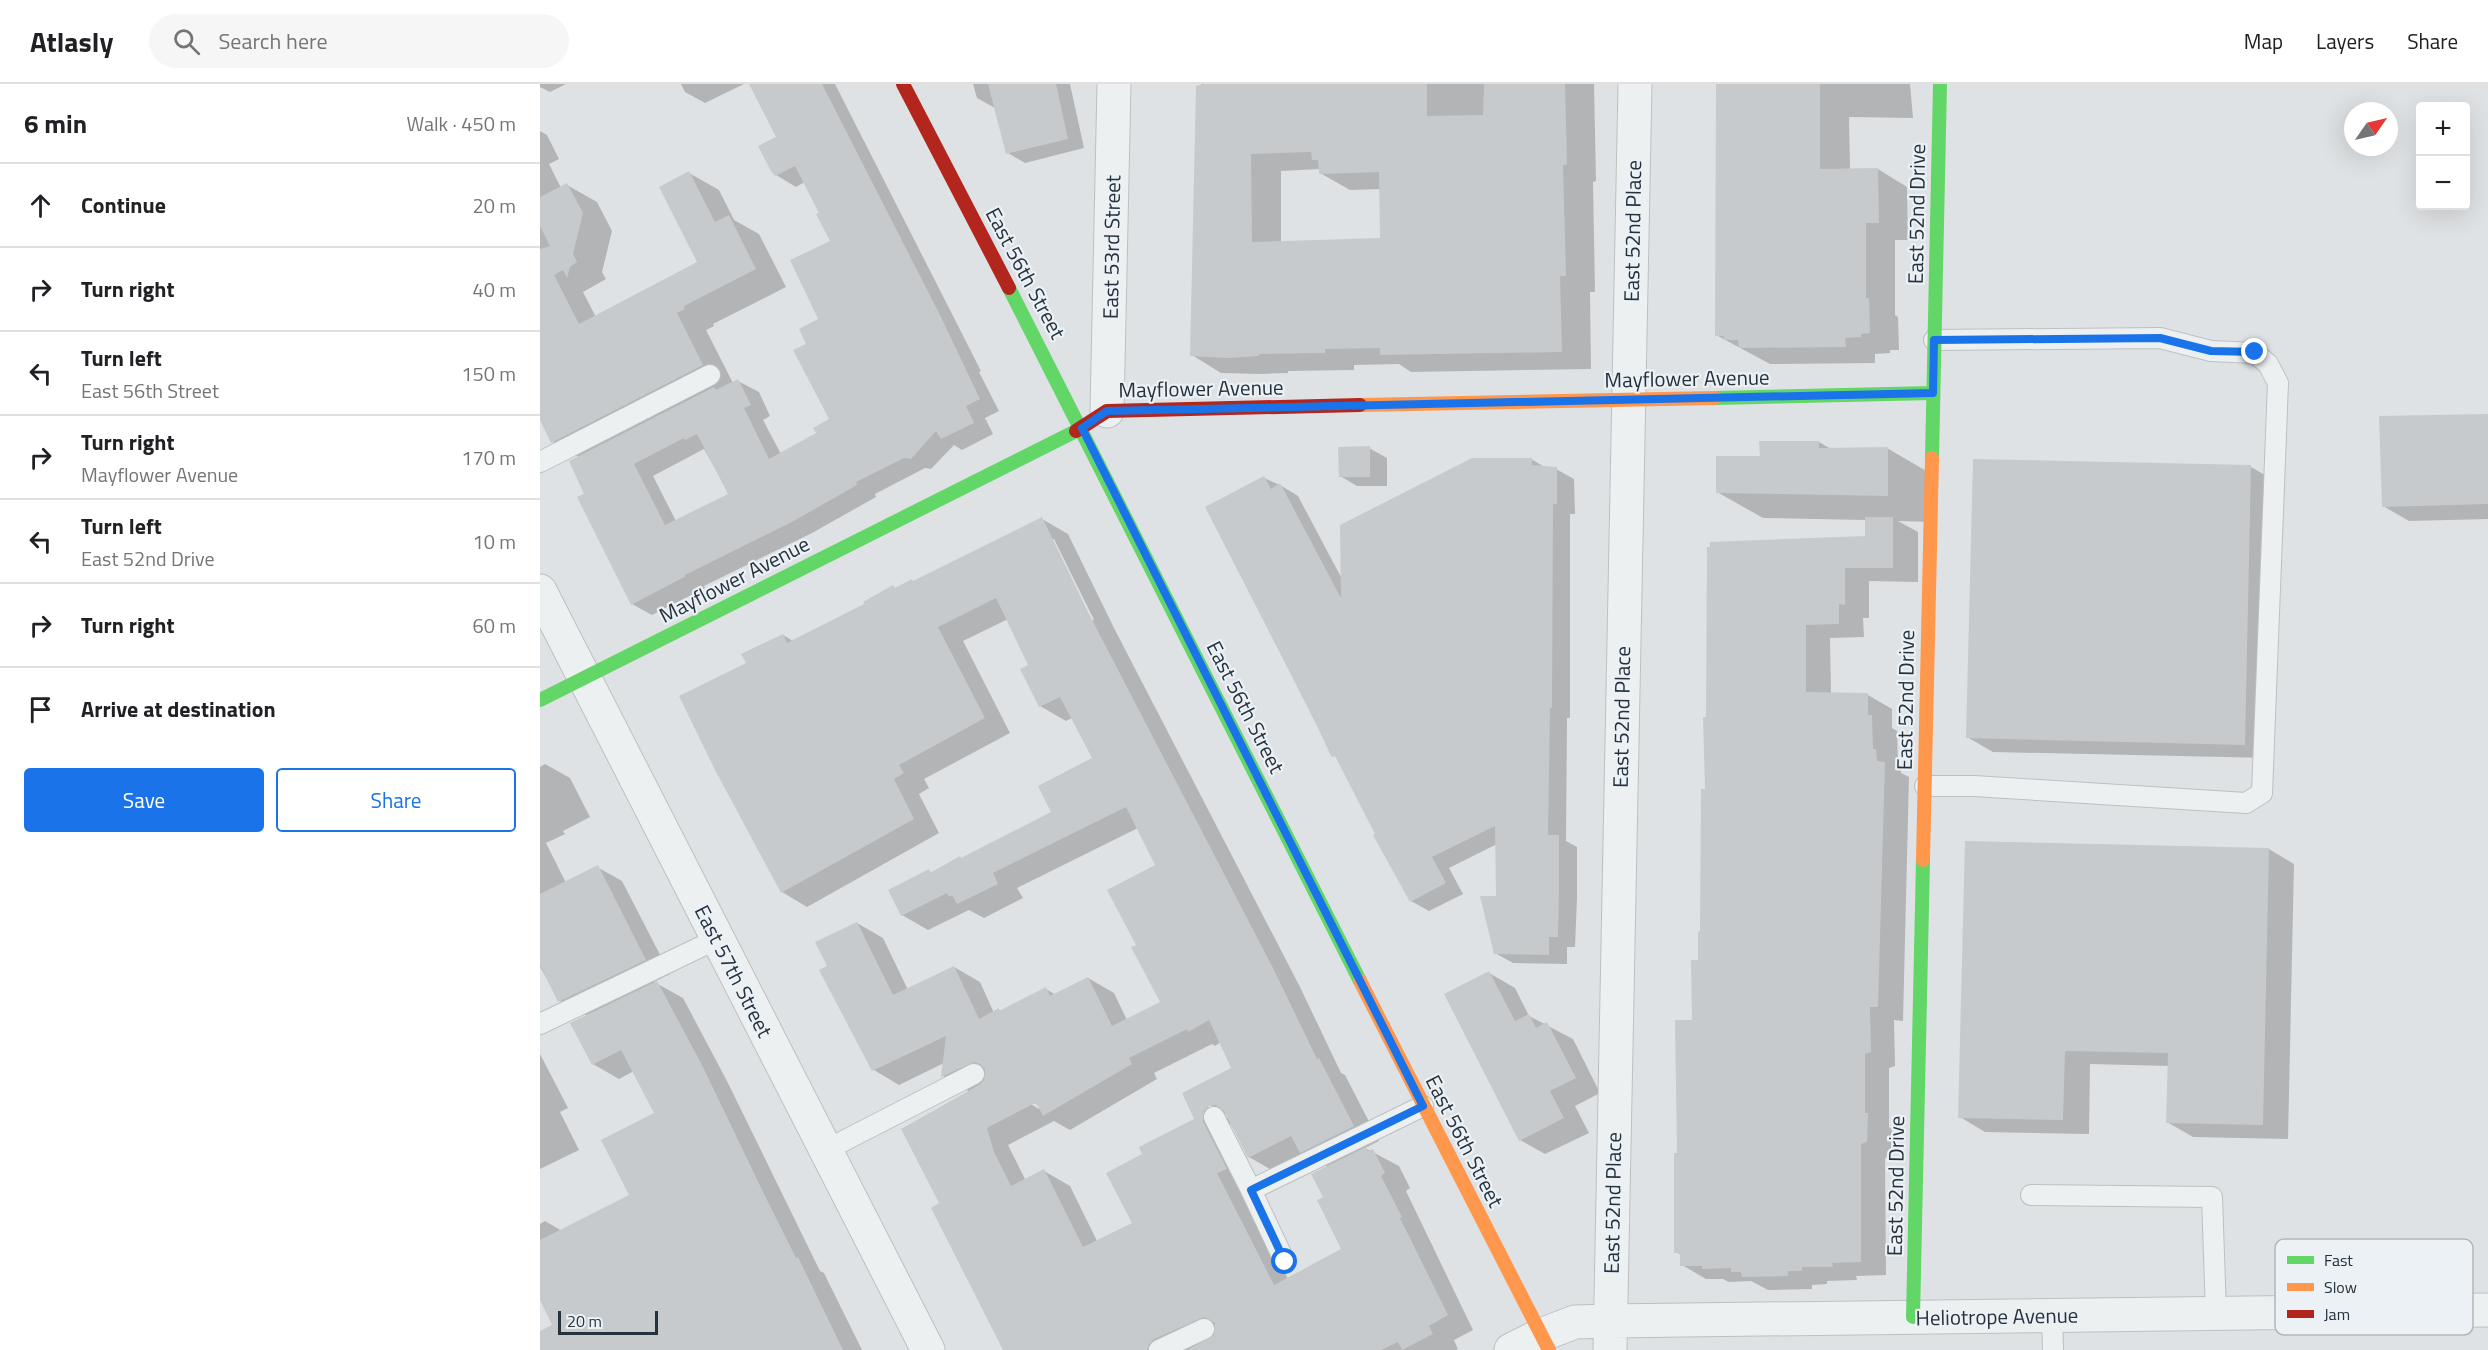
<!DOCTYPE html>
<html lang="en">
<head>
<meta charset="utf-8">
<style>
  :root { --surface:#fff; --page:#f6f6f6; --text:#202124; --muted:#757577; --line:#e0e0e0; --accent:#1a73e8 }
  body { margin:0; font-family:"Titillium Web",sans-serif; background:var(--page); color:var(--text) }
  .controls { position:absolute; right:18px; top:18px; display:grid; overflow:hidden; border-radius:6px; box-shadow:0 6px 24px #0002 }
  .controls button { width:54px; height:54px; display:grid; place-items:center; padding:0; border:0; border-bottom:2px solid var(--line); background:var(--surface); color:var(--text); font:30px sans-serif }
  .compass { position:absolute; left:1804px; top:18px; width:54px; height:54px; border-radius:50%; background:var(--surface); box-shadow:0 6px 24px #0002; rotate:56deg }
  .scale { position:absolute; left:18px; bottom:15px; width:100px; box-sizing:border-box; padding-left:6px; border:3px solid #25323e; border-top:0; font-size:16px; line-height:21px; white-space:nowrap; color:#25323e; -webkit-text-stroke:4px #ebf1f5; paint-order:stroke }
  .stop { position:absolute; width:18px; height:18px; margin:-14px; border:4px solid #1a73e8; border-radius:50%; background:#fff }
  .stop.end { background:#1a73e8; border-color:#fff; box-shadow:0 2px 6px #0008 }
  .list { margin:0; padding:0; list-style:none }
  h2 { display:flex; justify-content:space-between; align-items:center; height:78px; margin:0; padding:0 24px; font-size:26px }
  h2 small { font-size:20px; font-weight:400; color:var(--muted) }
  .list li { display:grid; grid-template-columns:39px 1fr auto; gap:18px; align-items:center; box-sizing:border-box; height:84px; padding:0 24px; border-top:2px solid var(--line) }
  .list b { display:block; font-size:22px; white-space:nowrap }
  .list p { margin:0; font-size:20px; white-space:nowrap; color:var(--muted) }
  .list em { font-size:20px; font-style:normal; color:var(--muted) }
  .actions { display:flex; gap:12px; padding:18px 24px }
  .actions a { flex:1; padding:14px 0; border:2px solid var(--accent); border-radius:6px; text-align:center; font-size:21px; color:var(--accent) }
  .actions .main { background:var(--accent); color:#fff }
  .icon { flex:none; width:33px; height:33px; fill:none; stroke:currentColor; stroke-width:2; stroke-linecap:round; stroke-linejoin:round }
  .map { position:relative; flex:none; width:1948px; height:1266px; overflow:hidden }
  header { display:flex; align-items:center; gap:36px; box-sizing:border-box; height:84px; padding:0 30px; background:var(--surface); border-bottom:2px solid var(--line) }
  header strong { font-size:28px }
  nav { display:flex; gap:33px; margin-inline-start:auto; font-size:21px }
  .search { width:420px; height:54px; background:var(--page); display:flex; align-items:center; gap:15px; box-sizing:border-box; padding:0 21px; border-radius:33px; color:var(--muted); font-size:22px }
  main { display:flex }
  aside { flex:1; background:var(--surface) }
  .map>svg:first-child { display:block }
  .shadow { fill:#0003; fill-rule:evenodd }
  .building { fill:#c7cacc; fill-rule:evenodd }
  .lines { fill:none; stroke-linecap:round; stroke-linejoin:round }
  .lane-casing { stroke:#bdc0c2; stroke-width:22 }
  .street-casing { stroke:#bdc0c2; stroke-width:35 }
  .lane { stroke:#edf0f1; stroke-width:20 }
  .street { stroke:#edf0f1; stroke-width:33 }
  .fast { stroke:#63d668; stroke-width:14 }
  .slow { stroke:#ff974d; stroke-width:14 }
  .jam { stroke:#b3261e; stroke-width:14 }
  .route { stroke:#1a73e8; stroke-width:8 }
  .labels { text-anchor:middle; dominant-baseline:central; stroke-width:4.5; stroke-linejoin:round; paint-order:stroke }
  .street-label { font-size:21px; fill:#25323e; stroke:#ebf1f5 }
  .key { fill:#ebf1f5; stroke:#b0b8be; stroke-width:1.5 }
  .key-label { font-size:16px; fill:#25323e }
</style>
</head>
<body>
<header>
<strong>Atlasly</strong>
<div class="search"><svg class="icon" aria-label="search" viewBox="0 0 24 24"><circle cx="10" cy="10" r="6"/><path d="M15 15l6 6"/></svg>Search here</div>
<nav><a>Map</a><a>Layers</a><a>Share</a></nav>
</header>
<main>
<aside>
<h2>6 min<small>Walk · 450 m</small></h2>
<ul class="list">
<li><svg class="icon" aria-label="ahead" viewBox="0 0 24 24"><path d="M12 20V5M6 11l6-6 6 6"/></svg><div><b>Continue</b></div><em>20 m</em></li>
<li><svg class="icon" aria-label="right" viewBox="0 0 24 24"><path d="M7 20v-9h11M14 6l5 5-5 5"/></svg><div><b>Turn right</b></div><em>40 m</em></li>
<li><svg class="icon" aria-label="left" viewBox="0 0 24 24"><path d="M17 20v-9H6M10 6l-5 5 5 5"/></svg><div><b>Turn left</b><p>East 56th Street</p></div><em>150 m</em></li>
<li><svg class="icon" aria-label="right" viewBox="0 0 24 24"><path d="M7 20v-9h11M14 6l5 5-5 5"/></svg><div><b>Turn right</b><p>Mayflower Avenue</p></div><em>170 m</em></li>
<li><svg class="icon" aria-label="left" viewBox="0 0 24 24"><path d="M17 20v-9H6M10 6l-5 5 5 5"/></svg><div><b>Turn left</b><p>East 52nd Drive</p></div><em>10 m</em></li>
<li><svg class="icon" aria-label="right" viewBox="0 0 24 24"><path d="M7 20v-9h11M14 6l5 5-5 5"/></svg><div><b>Turn right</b></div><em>60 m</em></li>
<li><svg class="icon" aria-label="arrive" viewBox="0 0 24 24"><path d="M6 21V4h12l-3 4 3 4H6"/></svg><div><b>Arrive at destination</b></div></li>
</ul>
<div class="actions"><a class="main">Save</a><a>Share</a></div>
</aside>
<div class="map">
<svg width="1948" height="1266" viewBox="0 0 1948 1266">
  <rect width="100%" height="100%" fill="#dfe2e4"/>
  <!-- shadow -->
  <path class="shadow" d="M 0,0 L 26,0 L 10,8 L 0,3 Z
    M 141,0 L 204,0 L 165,19 L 145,8 Z
    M 210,0 L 295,0 L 441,287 L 439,288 L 459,327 L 445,334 L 453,350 L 422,366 L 414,361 L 391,385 L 385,384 L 335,410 L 336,413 L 272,449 L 164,502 L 165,504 L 112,531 L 92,520 L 46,410 L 39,373 L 13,358 L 0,334 L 0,47 L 7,51 L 19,75 L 9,80 L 21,104 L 27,101 L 57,118 L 72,147 L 62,188 L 66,195 L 43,208 L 56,233 L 159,179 L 149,89 L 179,106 L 194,136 L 219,150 L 246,203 L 173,240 L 174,242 L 166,246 L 193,299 L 198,297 L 219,308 L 230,332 L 223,336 L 241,370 L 278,350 L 291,336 L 268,261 L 280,235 L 292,157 L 265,98 L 256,103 L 236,91 L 238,54 ZM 164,365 L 190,410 L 136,437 L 113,392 Z
    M 433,0 L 530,0 L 544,64 L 485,79 L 468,69 L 455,24 L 437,14 Z
    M 661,0 L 1054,0 L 1056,97 L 1053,98 L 1055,208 L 1050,208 L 1051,285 L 871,288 L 859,280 L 814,281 L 814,286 L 748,287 L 748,289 L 719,290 L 681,289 L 652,271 ZM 780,85 L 780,89 L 810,106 L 841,105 L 841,156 L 741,158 L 741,87 Z
    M 1177,0 L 1370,0 L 1373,34 L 1309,33 L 1310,86 L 1338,85 L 1367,103 L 1368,156 L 1355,156 L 1355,231 L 1358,233 L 1359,266 L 1350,266 L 1350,269 L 1335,270 L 1335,279 L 1230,280 L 1176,251 Z
    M 1948,331 L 1948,435 L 1869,437 L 1843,422 Z
    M 1279,358 L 1291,365 L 1347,364 L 1393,391 L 1394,438 L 1358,437 L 1378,448 L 1378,498 L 1329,497 L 1329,534 L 1323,534 L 1324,553 L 1290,554 L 1291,610 L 1328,611 L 1352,625 L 1352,644 L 1357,647 L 1358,679 L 1361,681 L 1361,689 L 1369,693 L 1363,937 L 1354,936 L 1355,982 L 1349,984 L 1349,1043 L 1352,1045 L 1351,1072 L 1345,1074 L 1346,1191 L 1316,1192 L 1317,1196 L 1287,1197 L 1287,1200 L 1272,1201 L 1272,1205 L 1228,1206 L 1211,1197 L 1189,1198 L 1183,1195 L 1166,1195 L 1142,1181 L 1141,1171 L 1136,1168 L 1138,1070 L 1162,849 L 1167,706 L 1165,634 L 1326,454 L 1326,436 L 1223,434 L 1177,408 L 1221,373 Z
    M 829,364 L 847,374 L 847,402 L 817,402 L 800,392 Z
    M 991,375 L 1006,384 L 1016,385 L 1034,395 L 1035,430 L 1030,430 L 1030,634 L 1027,634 L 1026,757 L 1037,763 L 1037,814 L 1035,863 L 1027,863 L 1027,880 L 973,879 L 955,869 L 957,760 L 909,784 L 923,810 L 889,827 L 871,817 L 799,675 L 791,669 L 667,424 L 724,394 L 740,401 L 758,412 L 802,495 Z
    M 1434,376 L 1711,383 L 1737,398 L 1730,674 L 1453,668 L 1427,653 Z
    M 502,435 L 528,450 L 575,546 L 760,903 L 801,989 L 805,991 L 839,1057 L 825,1064 L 859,1082 L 870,1104 L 866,1107 L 933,1246 L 914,1256 L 918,1265 L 916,1266 L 475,1266 L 474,1263 L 459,1254 L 393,1124 L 401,1120 L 363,1045 L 430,1008 L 403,992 L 404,979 L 359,1001 L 334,986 L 281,887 L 289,883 L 277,859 L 317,839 L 343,854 L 368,906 L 414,883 L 440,898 L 454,929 L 459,926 L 462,927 L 506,905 L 516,911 L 548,894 L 574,909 L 587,936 L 622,919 L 593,864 L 598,861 L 569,807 L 618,782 L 598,744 L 477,804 L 483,814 L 444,834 L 429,826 L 388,846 L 362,831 L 350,806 L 389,787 L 392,789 L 420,774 L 422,775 L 513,729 L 500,702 L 554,675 L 532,634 L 526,637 L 500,622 L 482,586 L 490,581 L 468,535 L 423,557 L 470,649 L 384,695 L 389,704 L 379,710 L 399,749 L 267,823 L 242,808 L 176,685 L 141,613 L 208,580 L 203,571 L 243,551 L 253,557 L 326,521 L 325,518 L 353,503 L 356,505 L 372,497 L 375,498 ZM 511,455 L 514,455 L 554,536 L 551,537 ZM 681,958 L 693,984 L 644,1010 L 656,1036 L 601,1064 L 604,1071 L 568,1089 L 594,1139 L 557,1157 L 530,1102 L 504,1087 L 486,1097 L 468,1061 L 514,1037 L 530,1046 L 617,995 L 614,989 L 672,960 L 675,962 ZM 488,1015 L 499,1022 L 499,1025 L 486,1017 ZM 665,1018 L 689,1032 L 689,1035 L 664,1021 ZM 692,1039 L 709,1073 L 735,1088 L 767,1071 L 788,1083 L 773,1091 L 785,1114 L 779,1117 L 803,1166 L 748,1195 L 702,1104 L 711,1099 L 688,1054 L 689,1042 Z
    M 5,680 L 30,694 L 50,733 L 23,747 L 25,750 L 6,759 L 26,799 L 57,783 L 82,797 L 130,890 L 114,898 L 143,914 L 187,997 L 280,1187 L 284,1189 L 322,1266 L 0,1266 L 0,1248 L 14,1241 L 0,1213 L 0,1140 L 5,1137 L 22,1147 L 91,1112 L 116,1029 L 94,987 L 79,995 L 53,980 L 47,932 L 20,917 L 0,883 L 0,683 Z
    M 1729,765 L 1754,780 L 1748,1055 L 1653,1053 L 1627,1038 L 1629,982 L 1550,980 L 1549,1050 L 1445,1048 L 1420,1033 Z
    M 949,889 L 975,904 L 989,932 L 1033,955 L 1060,1009 L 1035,1022 L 1049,1049 L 1005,1070 L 980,1056 Z
    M 0,970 L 28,1024 L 20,1028 L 39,1066 L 0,1085 Z"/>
  <!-- building -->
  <path class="building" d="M 209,0 L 282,0 L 401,233 L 440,315 L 426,322 L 434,339 L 401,355 L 396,347 L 371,375 L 364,374 L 316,398 L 317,401 L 252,438 L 145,491 L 146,492 L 91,521 L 37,413 L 44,410 L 29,377 L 174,303 L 176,306 L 198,295 L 211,321 L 204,324 L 229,375 L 276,349 L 273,344 L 289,335 L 253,266 L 266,260 L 259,245 L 278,235 L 250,176 L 290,157 L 276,130 L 279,129 L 255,82 L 235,92 L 231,87 L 218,62 L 236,53 ZM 157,350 L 188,410 L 125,441 L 94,380 L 144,354 L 145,356 Z
    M 448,0 L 516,0 L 528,55 L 466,70 Z
    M 664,0 L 887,0 L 887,32 L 943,31 L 944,0 L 1025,0 L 1027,81 L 1023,81 L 1026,192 L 1020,192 L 1022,268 L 840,271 L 840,264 L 785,265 L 785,269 L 719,270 L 719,272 L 688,274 L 650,272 L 656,2 ZM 771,68 L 772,76 L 778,76 L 779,90 L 839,88 L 840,154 L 712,158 L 711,70 Z
    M 1176,0 L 1280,0 L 1280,85 L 1338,84 L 1339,139 L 1326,139 L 1326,214 L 1329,214 L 1330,249 L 1321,250 L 1321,253 L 1305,254 L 1306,263 L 1199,264 L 1198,256 L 1183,256 L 1184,252 L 1175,252 Z
    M 149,87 L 175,138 L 189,131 L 216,185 L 144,222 L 145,225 L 137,229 L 163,281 L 11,359 L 0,336 L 0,165 L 10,162 L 0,142 L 0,113 L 27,99 L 43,129 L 33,170 L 37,178 L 30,183 L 27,194 L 23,186 L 14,191 L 39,240 L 157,178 L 119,103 Z
    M 1948,330 L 1948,420 L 1842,423 L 1839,332 Z
    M 1219,357 L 1279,357 L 1279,364 L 1348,363 L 1348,412 L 1176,409 L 1176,372 L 1220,372 Z
    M 830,362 L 830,393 L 799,393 L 798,363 Z
    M 932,374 L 992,374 L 992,381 L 1017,383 L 1017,420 L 1013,420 L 1012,624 L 1010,624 L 1008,751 L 1019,751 L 1019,803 L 1018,853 L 1009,853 L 1009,871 L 954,870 L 940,812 L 956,812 L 955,742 L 892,773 L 906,799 L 870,818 L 833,751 L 835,750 L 795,672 L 792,673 L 790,670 L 773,633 L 665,423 L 724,392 L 731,405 L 740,399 L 801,514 L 800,441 Z
    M 1433,375 L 1711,381 L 1705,661 L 1426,654 Z
    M 502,433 L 549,530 L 734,886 L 777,975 L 779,974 L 814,1042 L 760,1069 L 751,1052 L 708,1074 L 684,1027 L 675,1021 L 669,1022 L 664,1027 L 663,1038 L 687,1085 L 677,1089 L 734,1201 L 801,1165 L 777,1116 L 783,1113 L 771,1090 L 826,1063 L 828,1067 L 833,1065 L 845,1089 L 841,1092 L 862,1133 L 860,1134 L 908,1231 L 889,1242 L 893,1250 L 862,1266 L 858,1258 L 841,1266 L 647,1266 L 674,1251 L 675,1239 L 664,1233 L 614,1255 L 609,1260 L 607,1266 L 463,1266 L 391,1124 L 399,1119 L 361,1045 L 439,1001 L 444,996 L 445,985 L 440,980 L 434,978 L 401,993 L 406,952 L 332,987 L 279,886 L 287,882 L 275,858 L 317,838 L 353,911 L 414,882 L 439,935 L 459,924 L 459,927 L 506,903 L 510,912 L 548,893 L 572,942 L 620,918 L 591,863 L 596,861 L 567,806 L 615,781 L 586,723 L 453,789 L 458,800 L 417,820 L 412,811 L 409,813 L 407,809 L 361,832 L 348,806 L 389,785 L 390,789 L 420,772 L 421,774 L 511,728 L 498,702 L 552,674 L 520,613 L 499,623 L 480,585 L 488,581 L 456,514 L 398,543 L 445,634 L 359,681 L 364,689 L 354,695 L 374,735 L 241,809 L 175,686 L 139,612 L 206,579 L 201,570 L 243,550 L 247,559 L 324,520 L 323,518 L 353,501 L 355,504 L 372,495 L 373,497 ZM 669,936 L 691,984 L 642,1009 L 654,1035 L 599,1063 L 602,1070 L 566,1089 L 592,1139 L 543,1163 L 504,1085 L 471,1102 L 454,1068 L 447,1044 L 493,1020 L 497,1020 L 503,1032 L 592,980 L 589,974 L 647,945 L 648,948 Z
    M 1325,433 L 1353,433 L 1353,484 L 1305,484 L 1305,521 L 1299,520 L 1299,540 L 1266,541 L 1266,608 L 1328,609 L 1328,631 L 1332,631 L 1333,665 L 1336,665 L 1337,677 L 1345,678 L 1338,923 L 1330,923 L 1331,968 L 1325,970 L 1325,1029 L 1328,1029 L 1327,1058 L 1321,1060 L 1321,1178 L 1292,1179 L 1293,1183 L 1262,1183 L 1262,1187 L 1248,1187 L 1248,1192 L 1202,1193 L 1201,1188 L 1191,1188 L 1191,1184 L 1162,1185 L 1162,1182 L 1140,1182 L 1140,1169 L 1134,1169 L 1134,1069 L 1137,1069 L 1135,936 L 1152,936 L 1151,876 L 1158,876 L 1158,848 L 1160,847 L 1161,705 L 1165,705 L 1163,633 L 1166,633 L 1167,463 L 1170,463 L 1170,458 L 1325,452 Z
    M 1425,757 L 1729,764 L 1723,1041 L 1626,1039 L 1628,969 L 1525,967 L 1523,1036 L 1418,1034 Z
    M 58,781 L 106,876 L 18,918 L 0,881 L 0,810 Z
    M 949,887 L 975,937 L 989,930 L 996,944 L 1007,938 L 1036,994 L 1010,1007 L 1024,1034 L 979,1057 L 904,910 Z
    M 117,897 L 162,981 L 225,1112 L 256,1174 L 258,1173 L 303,1266 L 0,1266 L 0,1247 L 12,1241 L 0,1216 L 0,1156 L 89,1111 L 61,1056 L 114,1029 L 81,966 L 52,981 L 30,939 Z"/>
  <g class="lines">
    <!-- lane casing -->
    <g class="lane-casing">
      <path id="lane" d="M 0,378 L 170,291
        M 1385,702 L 1434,702 L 1706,719 L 1722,709 L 1738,299 L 1728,280 L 1715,269 L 1671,267 L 1620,254 L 1394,256
        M 0,940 L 177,855
        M 674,1033 L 711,1106
        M 286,1066 L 434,990
        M 1491,1111 L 1672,1113 L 1676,1229
        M 745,1178 L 711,1106 L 883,1022
        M 1512,1231 L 1513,1266
        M 619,1266 L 664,1245"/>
    </g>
    <!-- street casing -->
    <g class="street-casing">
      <path id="street" d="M 567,327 L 574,0
        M 0,507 L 388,1266
        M 971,1266 L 1001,1251 L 1035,1238 L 1070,1237 L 1948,1226
        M 1070,1266 L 1095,0"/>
    </g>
    <!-- lane -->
    <use href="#lane" class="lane"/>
    <!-- street -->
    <use href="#street" class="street"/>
    <!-- fast -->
    <path class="fast" d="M 469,204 L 820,897
      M 1175,314 L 1393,309
      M 1392,374 L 1400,0
      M 0,616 L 536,347
      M 1373,1233 L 1383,776"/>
    <!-- slow -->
    <path class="slow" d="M 820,321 L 1175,314
      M 1383,776 L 1392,374
      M 820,897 L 1009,1266"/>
    <!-- jam -->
    <path class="jam" d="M 363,0 L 469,204
      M 536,347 L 567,327 L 820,321"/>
  </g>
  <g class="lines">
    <!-- route -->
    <path class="route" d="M 745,1178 L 711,1106 L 883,1022 L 542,344 L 567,327 L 1393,309 L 1394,256 L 1620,254 L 1671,267 L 1715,268"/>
  </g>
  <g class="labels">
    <!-- street labels -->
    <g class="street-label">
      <text transform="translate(1376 130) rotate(-89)">East 52nd Drive</text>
      <text transform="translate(1092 147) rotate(-89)">East 52nd Place</text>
      <text transform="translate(571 163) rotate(-89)">East 53rd Street</text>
      <text transform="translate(486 189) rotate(62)">East 56th Street</text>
      <text transform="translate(1147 294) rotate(-1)">Mayflower Avenue</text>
      <text transform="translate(661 304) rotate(-1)">Mayflower Avenue</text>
      <text transform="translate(194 495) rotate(-27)">Mayflower Avenue</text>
      <text transform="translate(1365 616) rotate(-89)">East 52nd Drive</text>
      <text transform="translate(706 623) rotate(63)">East 56th Street</text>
      <text transform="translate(1081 633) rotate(-89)">East 52nd Place</text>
      <text transform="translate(194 887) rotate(63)">East 57th Street</text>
      <text transform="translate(925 1057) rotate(63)">East 56th Street</text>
      <text transform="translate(1355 1102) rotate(-89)">East 52nd Drive</text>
      <text transform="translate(1072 1119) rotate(-89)">East 52nd Place</text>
      <text transform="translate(1457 1232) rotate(-1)">Heliotrope Avenue</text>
    </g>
  </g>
  <!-- legend -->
  <rect x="1735" y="1155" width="198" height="96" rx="9" class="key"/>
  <rect x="1747" y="1172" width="27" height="8" fill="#63d668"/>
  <rect x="1747" y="1199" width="27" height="8" fill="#ff974d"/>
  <rect x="1747" y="1226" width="27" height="8" fill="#b3261e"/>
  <g class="key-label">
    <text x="1784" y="1182">Fast</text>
    <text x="1784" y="1209">Slow</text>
    <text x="1784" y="1236">Jam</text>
  </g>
</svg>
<div class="controls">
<button>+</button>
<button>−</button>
</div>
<svg class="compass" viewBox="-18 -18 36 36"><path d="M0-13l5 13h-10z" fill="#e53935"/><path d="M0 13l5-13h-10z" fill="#757577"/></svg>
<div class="scale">20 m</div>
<div class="stop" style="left:745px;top:1178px"></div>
<div class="stop end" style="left:1715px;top:268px"></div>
</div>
</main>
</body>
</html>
